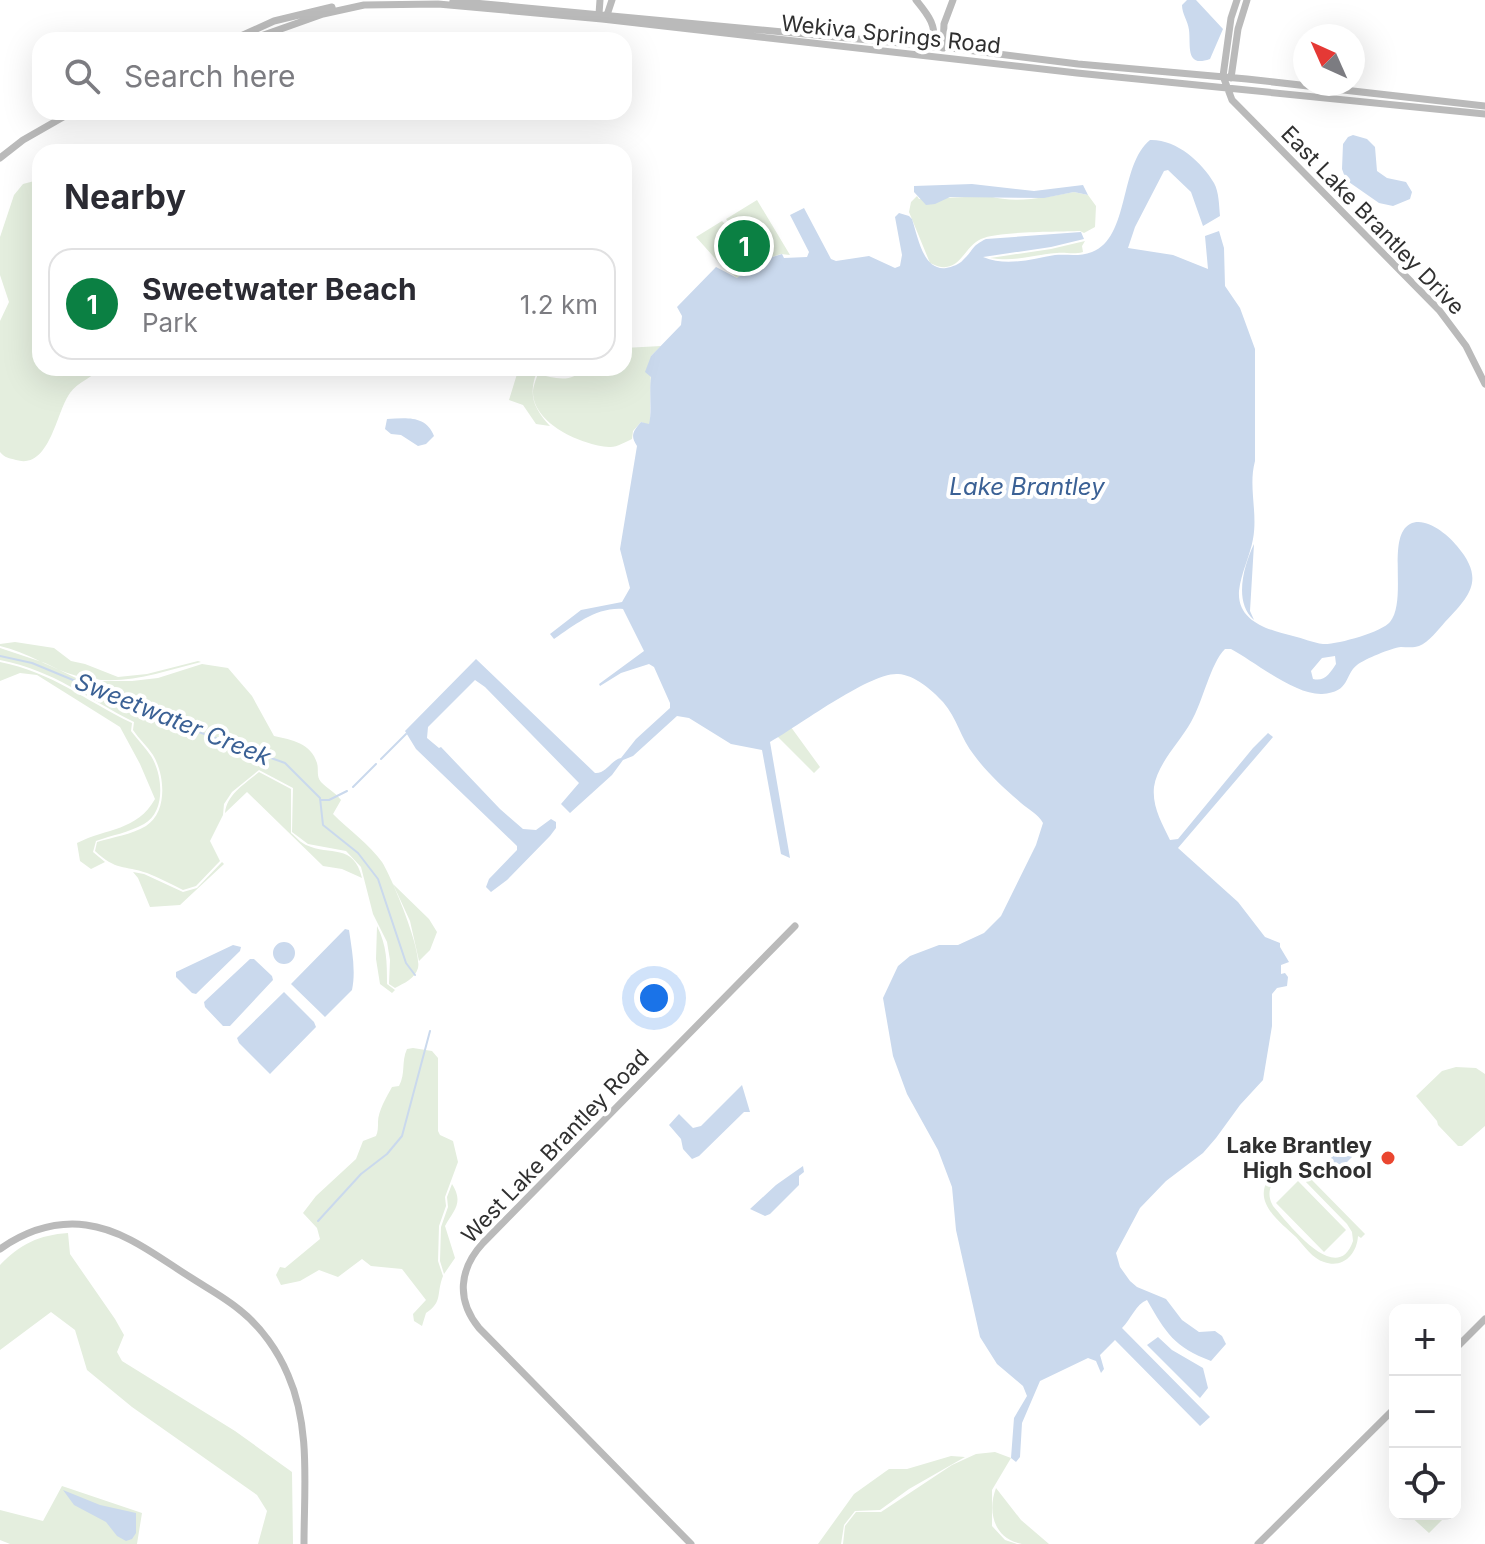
<!DOCTYPE html>
<html lang="en">
<head>
<meta charset="utf-8">
<style>
  :root { --surface:#fff; --page:#f7f7f7; --text:#2b2b33; --muted:#7c7c81; --line:#e1e1e2; --accent:#0b8043 }
  body { margin:0; font-family:Inter,sans-serif; background:var(--page); color:var(--text) }
  .controls { position:absolute; right:24px; bottom:24px; display:grid; overflow:hidden; border-radius:16px; box-shadow:0 8px 32px #0002 }
  .controls button { width:72px; height:72px; display:grid; place-items:center; padding:0; border:0; border-bottom:2px solid var(--line); background:var(--surface); color:var(--text); font:40px sans-serif }
  .compass { position:absolute; left:1293px; top:24px; width:72px; height:72px; border-radius:50%; background:var(--surface); box-shadow:0 8px 32px #0002; rotate:315deg }
  .you { position:absolute; left:654px; top:998px; width:28px; height:28px; margin:-20px; border:6px solid #fff; border-radius:50%; background:#1a73e8; box-shadow:0 0 0 12px #1a73e833 }
  .badge { display:grid; place-items:center; width:52px; height:52px; border-radius:50%; background:var(--accent); color:#fff; font-size:26px; font-weight:700 }
  .pin { position:absolute; translate:-50% -50%; border:4px solid #fff; box-shadow:0 2px 8px #0006 }
  .list { margin:0; padding:0; list-style:none }
  h2 { display:flex; justify-content:space-between; align-items:center; height:104px; margin:0; padding:0 32px; font-size:34px }
  h2 small { font-size:26px; font-weight:400; color:var(--muted) }
  .list li { display:grid; grid-template-columns:52px 1fr auto; gap:24px; align-items:center; box-sizing:border-box; height:112px; margin:0 16px 16px; padding:0 16px; border:2px solid var(--line); border-radius:24px }
  .list b { display:block; font-size:30px; white-space:nowrap }
  .list p { margin:0; font-size:26px; white-space:nowrap; color:var(--muted) }
  .list em { font-size:26px; font-style:normal; color:var(--muted) }
  .icon { flex:none; width:44px; height:44px; fill:none; stroke:currentColor; stroke-width:2; stroke-linecap:round; stroke-linejoin:round }
  .map { position:relative; flex:none; width:1485px; height:1544px; overflow:hidden }
  .search { position:absolute; background:var(--surface); box-shadow:0 8px 32px #0002; left:32px; top:32px; width:600px; height:88px; display:flex; align-items:center; gap:20px; box-sizing:border-box; padding:0 28px; border-radius:24px; color:var(--muted); font-size:30px }
  .panel { position:absolute; background:var(--surface); box-shadow:0 8px 32px #0002; left:32px; top:144px; width:600px; height:232px; border-radius:24px }
  .map>svg:first-child { display:block }
  .green { fill:#e4eede; fill-rule:evenodd }
  .water { fill:#cad9ed; fill-rule:evenodd }
  .lines { fill:none; stroke-linecap:round; stroke-linejoin:round }
  .stream { stroke:#cad9ed; stroke-width:2 }
  .secondary { stroke:#bababa; stroke-width:7 }
  .poi-dot { fill:#ea4630; stroke:#fff; stroke-width:3 }
  .labels { text-anchor:middle; dominant-baseline:central; stroke-width:8; stroke-linejoin:round; paint-order:stroke }
  .street-label { font-size:22px; fill:#303030; stroke:#fff }
  .poi-label { font-size:22px; font-weight:bold; fill:#303030; stroke:#fff; text-anchor:end }
  .water-label { font-size:24px; font-style:italic; fill:#3b6195; stroke:#fff }
</style>
</head>
<body>
<div class="map">
<svg width="1485" height="1544" viewBox="0 0 1485 1544">
  <rect width="100%" height="100%" fill="#fff"/>
  <!-- green -->
  <path class="green" d="M 38,180 L 40,181 L 40,368 L 105,368 C 94,375 77,383 70,393 C 56,412 50,470 16,460 C 9,458 5,458 0,452 L 0,321 L 9,302 L 0,275 L 0,237 L 14,195 L 23,184 Z
    M 1074,192 L 1088,195 L 1096,206 L 1095,227 L 1084,233 L 1080,231 C 1058,232 998,231 981,239 C 962,248 959,278 930,263 L 909,212 L 911,202 L 917,196 L 919,199 L 989,196 C 1016,204 1047,197 1074,192 Z
    M 757,200 L 790,255 L 781,254 L 763,260 L 737,278 L 721,265 L 696,237 L 722,221 L 736,235 L 738,232 L 726,219 Z
    M 1085,241 L 1082,246 L 1083,252 C 1073,255 1066,252 1057,253 C 1031,255 1017,262 990,258 L 1051,249 Z
    M 661,346 L 651,356 L 650,422 L 649,425 L 641,422 L 633,431 L 632,439 C 625,442 616,448 609,447 C 582,445 533,424 533,392 C 533,387 536,379 538,374 C 553,378 574,384 582,368 L 624,368 L 624,348 Z
    M 517,374 L 536,374 C 528,397 535,409 550,426 L 536,424 L 523,405 L 509,400 Z
    M 15,642 L 54,648 L 71,661 L 85,664 L 118,677 L 147,674 L 198,661 L 201,662 C 160,672 121,688 77,676 C 51,669 27,652 0,646 L 0,644 Z
    M 0,648 L 45,663 L 76,678 L 98,681 L 132,681 L 158,678 L 202,664 L 228,668 L 252,696 L 274,736 C 292,740 311,743 317,763 C 319,770 316,776 321,782 C 328,789 335,792 341,800 L 333,814 C 348,829 370,845 382,862 C 392,878 422,950 418,968 C 415,979 404,983 395,988 L 389,984 L 390,960 L 387,942 L 373,914 L 361,867 L 346,851 L 308,844 L 292,832 L 293,788 L 259,770 L 232,792 L 224,804 L 223,815 L 210,841 L 220,861 L 196,886 L 183,890 C 171,884 160,878 147,873 C 124,865 116,871 95,851 L 97,842 C 113,837 131,835 146,826 C 168,812 165,775 153,755 C 147,746 139,739 133,730 L 134,722 C 86,698 55,671 0,660 Z
    M 0,662 C 54,673 84,700 132,723 L 131,731 C 137,739 145,747 151,756 C 163,775 166,812 144,824 C 128,833 112,835 96,841 L 93,852 L 105,862 L 91,869 L 80,861 L 77,843 C 107,828 137,831 155,799 L 140,764 L 120,727 L 37,675 L 20,673 L 0,681 Z
    M 788,723 L 820,767 L 814,773 L 774,733 Z
    M 259,772 L 291,789 L 291,833 C 296,837 301,843 306,845 C 330,856 354,843 362,878 L 342,869 L 323,866 L 247,792 L 225,813 C 227,794 245,784 259,772 Z
    M 222,862 L 224,864 L 180,905 L 150,907 L 138,878 L 133,872 L 144,874 L 183,892 L 197,888 Z
    M 393,884 L 429,919 L 437,932 L 430,950 L 419,961 L 410,921 Z
    M 377,926 C 387,946 387,962 387,984 L 395,990 L 392,993 L 380,984 L 376,959 Z
    M 413,1048 L 432,1051 L 438,1058 L 438,1131 L 440,1135 L 453,1141 L 458,1162 L 445,1197 L 446,1206 L 439,1226 L 438,1261 L 443,1276 C 436,1294 443,1302 426,1313 L 422,1326 L 414,1321 L 413,1314 L 426,1300 L 402,1269 L 371,1266 L 362,1259 L 338,1277 L 319,1270 L 300,1281 L 281,1285 L 276,1275 L 280,1267 L 285,1268 L 320,1239 L 317,1228 L 303,1213 L 316,1196 L 356,1159 L 363,1141 L 376,1136 C 378,1132 378,1127 378,1122 C 378,1111 387,1096 392,1087 L 399,1086 C 406,1073 401,1062 407,1049 Z
    M 1456,1067 L 1476,1068 L 1485,1074 L 1485,1126 L 1462,1146 L 1458,1146 L 1438,1125 L 1437,1121 L 1416,1096 L 1442,1071 Z
    M 1290,1169 L 1308,1176 L 1365,1234 L 1361,1238 L 1358,1236 C 1357,1254 1343,1269 1324,1262 C 1313,1259 1304,1246 1296,1237 C 1281,1223 1253,1203 1268,1180 C 1273,1172 1281,1170 1290,1169 ZM 1286,1174 L 1302,1178 L 1347,1224 L 1352,1232 L 1353,1241 C 1337,1288 1288,1223 1273,1206 C 1265,1192 1271,1179 1286,1174 Z
    M 1298,1181 L 1346,1230 L 1324,1252 L 1276,1203 Z
    M 452,1184 C 464,1203 454,1210 445,1226 L 455,1258 L 444,1274 L 440,1261 L 441,1227 L 448,1207 L 447,1197 Z
    M 68,1233 L 70,1254 L 115,1319 L 124,1335 L 117,1352 L 122,1361 L 235,1431 L 292,1472 L 293,1544 L 258,1544 L 267,1511 L 257,1495 L 132,1407 L 87,1370 L 75,1330 L 51,1312 L 0,1350 L 0,1265 C 20,1244 39,1235 68,1233 Z
    M 995,1452 L 1011,1458 L 992,1490 L 992,1526 L 1005,1540 L 1017,1544 L 843,1544 L 845,1526 L 856,1512 L 881,1512 L 952,1465 L 976,1454 Z
    M 951,1456 L 965,1457 L 909,1489 L 880,1510 L 855,1511 L 844,1525 L 841,1544 L 818,1544 L 854,1494 L 889,1469 L 907,1469 Z
    M 62,1486 L 142,1513 L 137,1544 L 10,1544 L 0,1540 L 0,1510 L 43,1521 Z
    M 996,1488 L 1021,1520 L 1049,1544 C 1040,1544 1030,1544 1022,1544 C 994,1539 987,1512 996,1488 Z
    M 1408,1514 L 1448,1514 L 1429,1533 Z"/>
  <!-- water -->
  <path class="water" d="M 1187,0 L 1196,0 L 1223,29 L 1210,59 C 1185,68 1191,46 1189,30 C 1188,21 1182,14 1182,5 Z
    M 1353,135 L 1367,139 L 1375,147 L 1377,171 L 1387,178 L 1406,182 L 1412,192 L 1410,199 L 1393,206 L 1379,203 L 1346,180 L 1342,169 L 1343,144 L 1348,137 Z
    M 1150,140 C 1176,139 1202,162 1214,183 C 1219,192 1219,205 1220,216 L 1203,226 L 1191,192 L 1168,170 L 1164,171 L 1135,227 L 1128,248 L 1173,255 L 1208,269 L 1205,236 L 1219,231 L 1224,248 L 1225,286 L 1240,308 L 1255,349 L 1255,461 C 1248,487 1258,512 1253,539 C 1250,556 1241,573 1239,591 C 1237,622 1269,630 1293,636 C 1303,638 1313,643 1323,644 C 1336,645 1382,632 1390,622 C 1408,600 1386,537 1410,524 C 1426,516 1448,535 1457,546 C 1485,579 1471,595 1445,622 C 1438,630 1429,642 1419,646 C 1414,648 1407,647 1401,647 C 1391,648 1365,659 1357,665 C 1344,675 1351,692 1322,694 C 1295,695 1255,662 1231,649 L 1225,649 C 1210,664 1203,702 1191,722 C 1180,742 1157,764 1154,787 C 1152,807 1162,823 1170,840 L 1178,839 L 1253,748 L 1268,733 L 1273,737 L 1178,848 L 1238,902 L 1265,937 L 1280,943 L 1280,947 L 1289,962 L 1281,965 L 1281,974 L 1285,973 L 1288,977 L 1287,986 L 1277,988 L 1272,994 L 1272,1026 L 1263,1080 L 1240,1105 L 1216,1138 L 1203,1153 L 1166,1181 L 1140,1208 L 1116,1253 L 1120,1267 L 1130,1281 L 1137,1287 L 1166,1299 L 1182,1320 L 1199,1332 L 1215,1331 L 1222,1336 L 1226,1344 L 1211,1361 C 1174,1347 1166,1333 1147,1300 C 1136,1304 1131,1319 1122,1328 L 1210,1417 L 1200,1426 L 1115,1340 L 1100,1355 L 1104,1369 L 1101,1373 L 1096,1361 L 1088,1358 L 1040,1381 L 1022,1423 L 1020,1457 L 1016,1462 L 1011,1458 L 1014,1418 L 1027,1396 L 1023,1386 L 997,1364 L 980,1337 L 956,1230 L 952,1187 L 938,1150 L 907,1094 L 893,1056 L 883,998 L 898,966 L 910,956 L 939,945 L 958,945 L 984,933 L 1001,916 L 1036,845 L 1043,823 C 1038,814 1029,810 1021,803 C 1005,789 987,773 974,755 C 961,739 957,718 943,702 C 932,690 915,675 898,674 C 870,672 797,727 770,742 L 790,858 L 781,854 L 762,750 L 731,744 L 689,718 L 677,716 L 633,756 L 623,760 L 612,775 L 570,813 L 561,804 L 579,783 L 485,687 L 475,680 L 428,727 L 427,738 L 439,748 L 441,747 L 500,809 L 523,829 L 536,830 L 551,819 L 556,822 L 556,828 L 550,836 L 507,880 L 491,892 L 486,887 L 489,879 L 517,850 L 517,846 L 416,749 L 405,731 L 476,659 L 595,773 C 606,774 611,760 621,758 L 636,739 L 670,708 L 670,703 L 654,667 L 649,664 L 621,673 L 600,686 L 599,684 L 644,651 L 623,609 C 596,607 575,625 554,639 L 550,634 L 581,610 L 622,602 L 630,588 L 620,549 L 637,446 C 630,436 633,431 641,422 L 649,424 C 652,414 649,391 651,377 L 645,372 L 651,356 L 681,325 L 682,316 L 677,307 L 716,267 L 737,278 L 763,260 L 782,254 L 784,258 L 807,257 L 809,252 L 790,215 L 804,208 L 831,259 L 836,261 L 869,256 L 895,268 L 900,266 L 902,255 L 895,217 L 899,213 L 909,216 L 912,219 C 918,237 923,271 946,268 C 952,267 960,264 963,260 C 974,250 971,246 986,239 L 1081,232 L 1084,239 L 1051,247 L 983,257 C 1007,267 1031,259 1055,255 C 1068,254 1079,257 1092,252 C 1130,238 1119,165 1150,140 ZM 1335,656 L 1336,664 C 1330,673 1325,682 1313,679 L 1311,671 L 1322,658 Z
    M 972,184 L 1034,191 L 1083,185 L 1088,195 L 1074,192 L 1044,198 L 950,197 L 935,204 L 926,205 L 914,192 L 914,186 Z
    M 387,419 C 406,418 426,415 434,436 L 426,444 L 418,446 L 401,435 L 391,434 L 385,429 Z
    M 1254,544 L 1250,611 L 1254,620 C 1233,602 1244,565 1254,544 Z
    M 345,929 L 349,930 C 352,951 356,970 352,990 L 325,1017 L 291,984 Z
    M273 953a11 11 0 1 1 22 0a11 11 0 1 1-22 0Z
    M 233,945 L 241,947 L 240,951 L 196,994 L 192,993 L 176,977 L 176,972 Z
    M 250,959 L 254,959 L 272,976 L 273,980 L 230,1026 L 223,1026 L 205,1007 L 204,1002 Z
    M 284,992 L 314,1022 L 316,1027 L 270,1074 L 239,1043 L 237,1038 Z
    M 742,1085 L 750,1112 L 744,1112 L 699,1156 L 692,1159 L 683,1149 L 681,1139 L 669,1125 L 679,1114 L 693,1128 L 701,1126 Z
    M 1346,1143 L 1356,1153 L 1333,1176 L 1323,1166 Z
    M 803,1166 L 804,1172 L 799,1176 L 799,1185 L 770,1214 L 765,1216 L 750,1209 L 776,1185 Z
    M 1158,1337 L 1172,1350 L 1203,1368 L 1208,1388 L 1200,1398 L 1147,1345 Z
    M 63,1490 L 100,1505 L 136,1513 L 136,1533 L 132,1539 L 126,1541 L 117,1536 L 106,1522 L 74,1505 Z"/>
  <g class="lines">
    <!-- stream -->
    <path class="stream" d="M 0,656 L 32,663 L 196,731 L 285,763 L 320,798 L 323,825 L 358,853 L 378,879 L 406,963 L 415,975
      M 381,759 L 406,734
      M 353,787 L 376,764
      M 320,800 L 329,800 L 347,791
      M 318,1221 L 361,1174 L 387,1154 L 402,1136 L 430,1031"/>
    <!-- secondary -->
    <path class="secondary" d="M 916,0 C 930,17 936,25 934,47
      M 1237,0 L 1231,18 L 1223,76 L 1232,100 L 1439,310 L 1466,346 L 1485,384
      M 453,1 L 943,47 L 1078,64 L 1247,79 L 1485,106
      M 599,14 L 600,0
      M 607,15 L 612,0
      M 232,40 L 274,21 L 332,7
      M 250,40 L 323,14 L 364,5 L 438,4 L 602,19 L 1077,73 L 1485,114
      M 943,48 L 944,24 L 953,0
      M 1231,78 L 1238,29 L 1247,0
      M 0,158 L 23,140 L 72,112
      M 0,1249 C 26,1231 55,1221 86,1225 C 125,1230 158,1257 190,1277 C 207,1288 226,1298 241,1311 C 261,1327 278,1351 288,1375 C 311,1427 304,1488 304,1544
      M 1455,1349 L 1485,1319
      M 691,1544 L 479,1328 C 456,1300 459,1269 483,1243 L 795,926
      M 1258,1544 L 1395,1408"/>
  </g>
  <!-- markers -->
  <circle class="poi-dot" cx="1388" cy="1158" r="8"/>
  <g class="labels">
    <!-- street labels -->
    <g class="street-label">
      <text transform="translate(891 34) rotate(6)">Wekiva Springs Road</text>
      <text transform="translate(1373 220) rotate(46)">East Lake Brantley Drive</text>
      <text transform="translate(555 1146) rotate(-46)">West Lake Brantley Road</text>
    </g>
    <!-- poi labels -->
    <g class="poi-label">
      <text x="1372" y="1145">Lake Brantley<tspan x="1372" dy="25">High School</tspan></text>
    </g>
    <!-- water labels -->
    <g class="water-label">
      <text x="1027" y="486">Lake Brantley</text>
      <text transform="translate(173 719) rotate(22)">Sweetwater Creek</text>
    </g>
  </g>
</svg>
<div class="controls">
<button>+</button>
<button>−</button>
<button><svg class="icon" aria-label="locate" viewBox="0 0 24 24"><circle cx="12" cy="12" r="6"/><path d="M12 2v4M12 18v4M2 12h4M18 12h4"/></svg></button>
</div>
<svg class="compass" viewBox="-18 -18 36 36"><path d="M0-13l5 13h-10z" fill="#e53935"/><path d="M0 13l5-13h-10z" fill="#7c7c81"/></svg>
<div class="you"></div>
<div class="pin badge" style="left:744px;top:246px">1</div>
<div class="search"><svg class="icon" aria-label="search" viewBox="0 0 24 24"><circle cx="10" cy="10" r="6"/><path d="M15 15l6 6"/></svg>Search here</div>
<section class="panel">
<h2>Nearby<small></small></h2>
<ul class="list">
<li><span class="badge">1</span><div><b>Sweetwater Beach</b><p>Park</p></div><em>1.2 km</em></li>
</ul>
</section>
</div>
</body>
</html>
